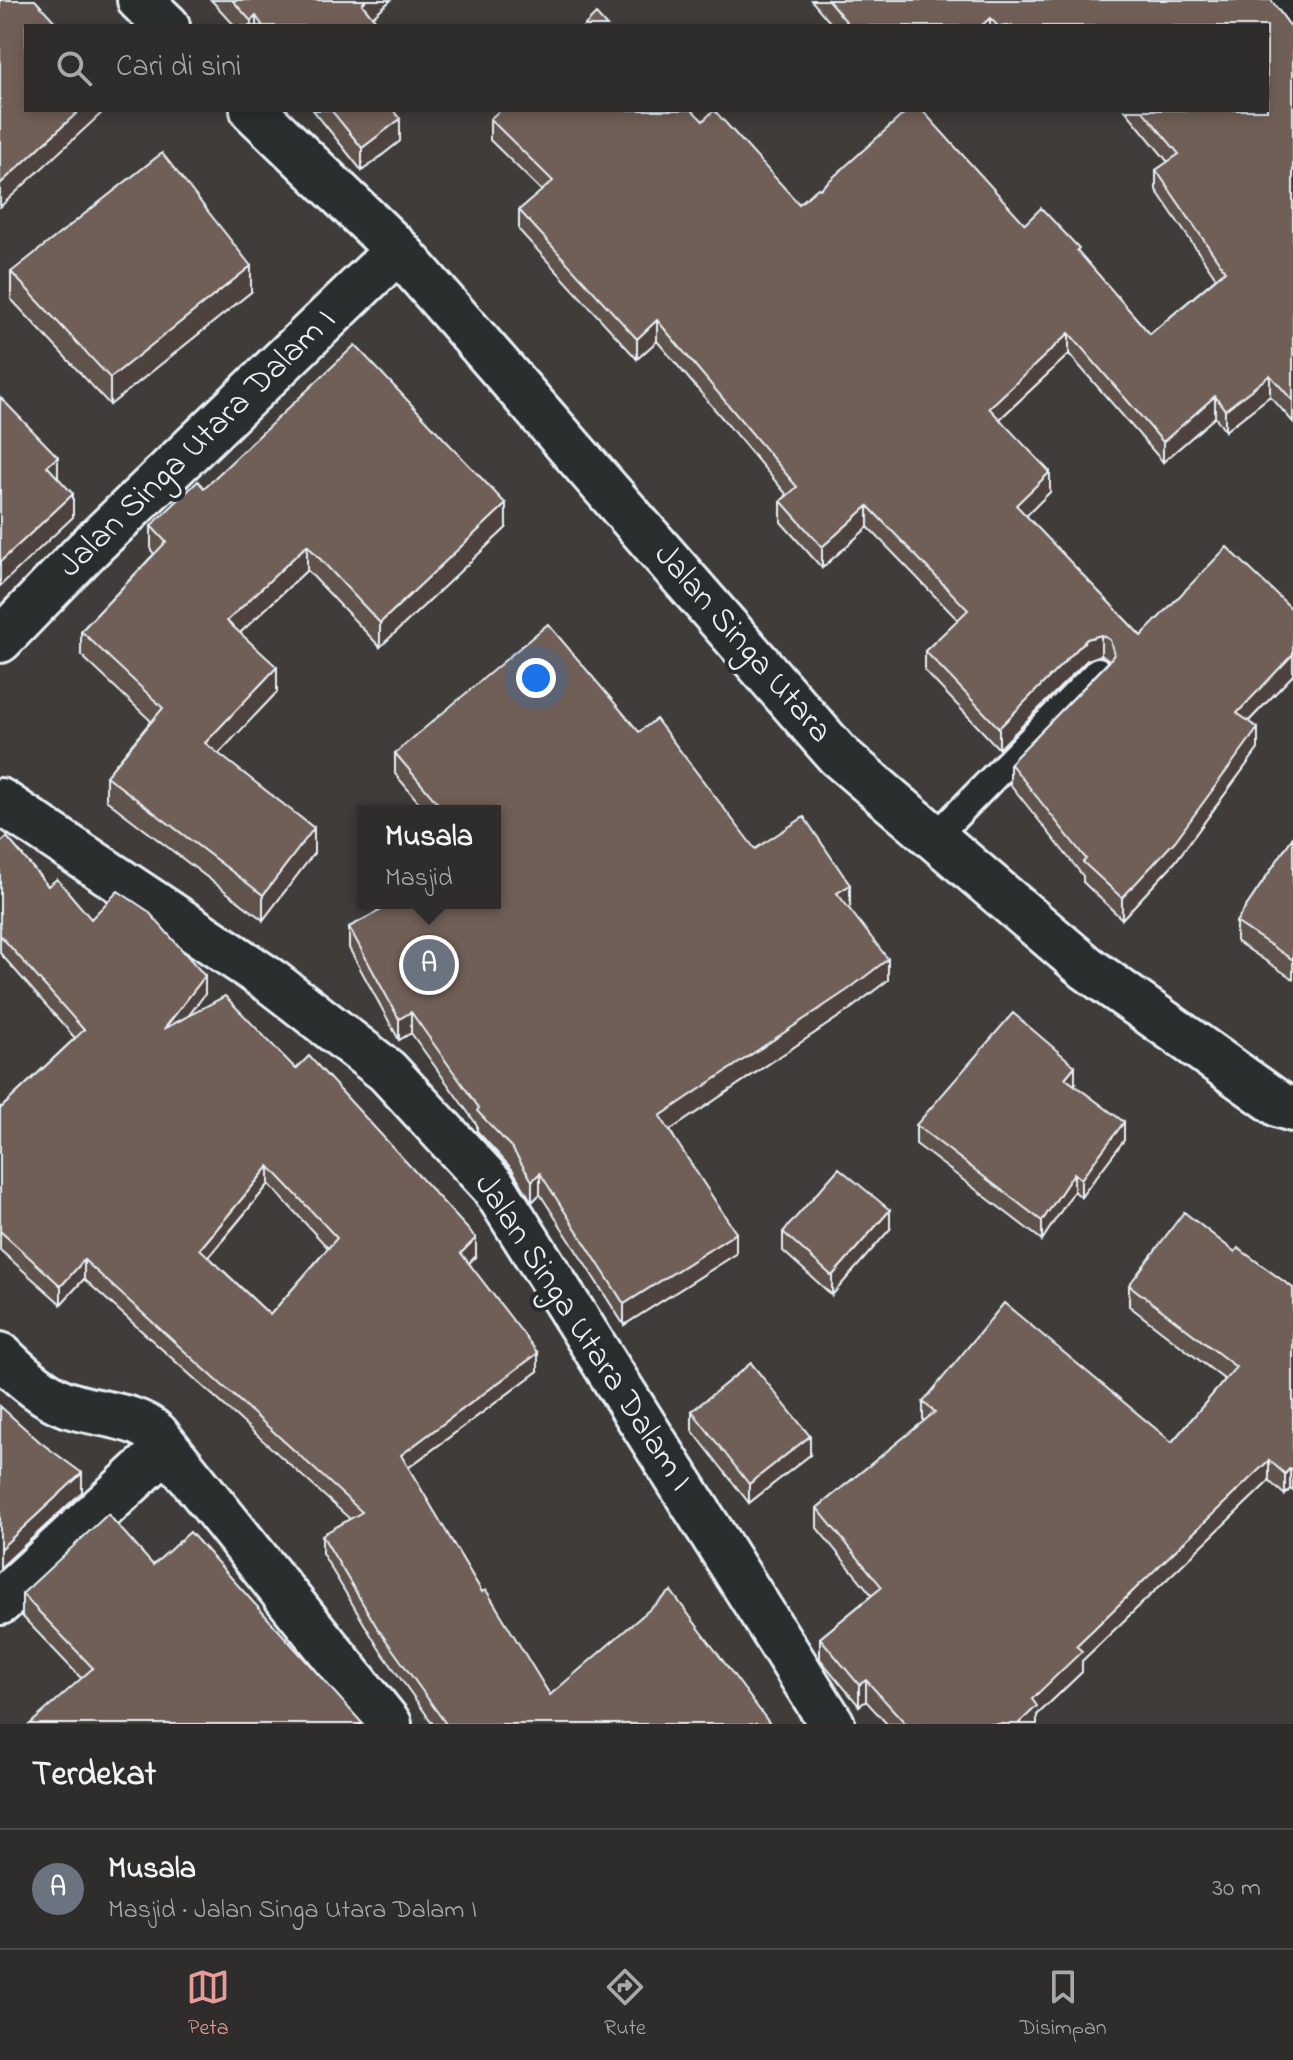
<!DOCTYPE html>
<html lang="id">
<head>
<meta charset="utf-8">
<style>
  :root { --surface:#2f2d2c; --page:#3b3938; --text:#f1f3f6; --muted:#a7a8a9; --line:#4a4948; --accent:#e69b98 }
  body { margin:0; font-family:"Indie Flower",sans-serif; background:var(--page); color:var(--text) }
  .you { position:absolute; left:536px; top:678px; width:28px; height:28px; margin:-20px; border:6px solid #fff; border-radius:50%; background:#1a73e8; box-shadow:0 0 0 12px #1a73e833 }
  .badge { display:grid; place-items:center; width:52px; height:52px; border-radius:50%; background:var(--accent); color:#fff; font-size:26px; font-weight:700 }
  .pin { position:absolute; translate:-50% -50%; border:4px solid #fff; box-shadow:0 2px 8px #0006 }
  .popup { position:absolute; left:357px; top:805px; width:144px; height:104px; box-sizing:border-box; display:grid; place-content:center; border-radius:0px; background:var(--surface); filter:drop-shadow(0 2px 6px #0005); font-size:26px; white-space:nowrap; color:var(--muted) }
  .popup b { font-size:30px; color:var(--text) }
  .popup::after { content:''; position:absolute; left:50%; top:100%; margin-left:-16px; border:16px solid transparent; border-top-color:var(--surface) }
  .list { margin:0; padding:0; list-style:none }
  h2 { display:flex; justify-content:space-between; align-items:center; height:104px; margin:0; padding:0 32px; font-size:34px }
  h2 small { font-size:26px; font-weight:400; color:var(--muted) }
  .list li { display:grid; grid-template-columns:52px 1fr auto; gap:24px; align-items:center; box-sizing:border-box; height:120px; padding:0 32px; border-top:2px solid var(--line) }
  .list b { display:block; font-size:30px; white-space:nowrap }
  .list p { margin:0; font-size:26px; white-space:nowrap; color:var(--muted) }
  .list em { font-size:26px; font-style:normal; color:var(--muted) }
  .icon { flex:none; width:44px; height:44px; fill:none; stroke:currentColor; stroke-width:2; stroke-linecap:round; stroke-linejoin:round }
  .map { position:relative; flex:none; width:1293px; height:1724px; overflow:hidden }
  .search { position:absolute; background:var(--surface); box-shadow:0 4px 12px #0003; left:24px; right:24px; top:24px; height:88px; display:flex; align-items:center; gap:20px; box-sizing:border-box; padding:0 28px; border-radius:0px; color:var(--muted); font-size:30px }
  .sheet { height:224px; background:var(--surface) }
  nav { display:flex; justify-content:space-around; align-items:center; box-sizing:border-box; height:112px; border-top:2px solid var(--line); background:var(--surface); font-size:22px; color:var(--muted) }
  nav a { display:grid; justify-items:center; gap:4px }
  nav .on { color:var(--accent) }
  .map>svg:first-child { display:block }
  .lines { fill:none; stroke-linecap:round; stroke-linejoin:round }
  .lane-casing { stroke:#e8f1f8; stroke-width:32 }
  .street-casing { stroke:#e8f1f8; stroke-width:50 }
  .lane { stroke:#2a2d2e; stroke-width:26 }
  .street { stroke:#2a2d2e; stroke-width:44 }
  .wall { fill:#5f524b; stroke:#e8f1f8; stroke-width:2; fill-rule:evenodd }
  .shaded-wall { fill:#4e423d; stroke:#e8f1f8; stroke-width:2 }
  .building { fill:#6f5f57; stroke:#e8f1f8; stroke-width:2; fill-rule:evenodd }
  .labels { text-anchor:middle; dominant-baseline:central; stroke-width:8; stroke-linejoin:round; paint-order:stroke }
  .street-label { font-size:34px; fill:#e8f1f8; stroke:#2a2d2e }
</style>
</head>
<body>
<div class="map">
<svg width="1293" height="1724" viewBox="0 0 1293 1724">
  <rect width="100%" height="100%" fill="#3f3c3a"/>
  <filter id="ink" filterUnits="userSpaceOnUse"><feTurbulence type="fractalNoise" baseFrequency=".0125" numOctaves="2"/><feDisplacementMap in="SourceGraphic" scale="16" xChannelSelector="R" yChannelSelector="G"/><feConvolveMatrix kernelMatrix="1 2 1 2 8 2 1 2 1" color-interpolation-filters="sRGB"/></filter>
  <g filter="url(#ink)">
    <g class="lines">
      <!-- lane casing -->
      <g class="lane-casing">
        <path id="lane" d="M 934,838 L 1098,671"/>
      </g>
      <!-- street casing -->
      <g class="street-casing">
        <path id="street" d="M 140,0 L 167,26
          M 1289,0 L 1293,6
          M 253,110 L 398,250 L 838,755 L 1087,968 L 1280,1105 L 1293,1109
          M 0,640 L 86,551 L 398,250
          M 0,801 L 272,982 L 387,1071 L 493,1186 L 832,1724
          M 0,1355 C 16,1371 35,1388 55,1399 C 86,1416 132,1411 156,1434 L 389,1724
          M 0,1602 L 167,1448"/>
      </g>
      <!-- lane -->
      <use href="#lane" class="lane"/>
      <!-- street -->
      <use href="#street" class="street"/>
    </g>
    <!-- wall -->
    <path class="wall" d="M 211,0 L 391,0 L 372,17 L 380,26 L 235,26 Z
      M 811,0 L 1271,0 L 1293,30 L 1293,422 L 1270,396 L 1225,431 L 1215,417 L 1163,462 L 1069,354 L 1000,419 L 1050,492 L 1026,516 L 1141,636 L 1293,610 L 1293,675 L 1249,721 L 1258,749 L 1175,862 L 1122,919 L 1083,882 L 1083,876 L 1010,784 L 1010,763 L 1110,660 L 1101,655 L 1087,660 L 999,749 L 925,671 L 925,651 L 958,620 L 868,527 L 822,568 L 781,522 L 781,501 L 787,495 L 657,341 L 637,359 L 519,230 L 519,210 L 542,191 L 490,140 L 490,119 L 703,121 L 799,204 L 820,189 L 1025,224 L 1079,253 L 1150,334 L 1216,278 L 1156,190 L 1156,170 L 1168,162 L 1125,110 L 1267,110 L 1267,26 L 833,26 Z
      M 313,110 L 393,110 L 400,141 L 362,171 Z
      M 11,272 L 251,292 L 110,405 L 11,299 Z
      M 204,488 L 506,528 L 380,647 L 307,570 L 240,633 L 277,692 L 218,754 L 314,853 L 263,920 L 106,800 L 106,776 L 151,721 L 81,655 L 81,631 L 154,554 L 151,550 L 151,526 Z
      M 639,732 L 755,849 L 850,906 L 848,907 L 888,980 L 849,1010 L 670,1130 L 736,1254 L 624,1325 L 540,1194 L 532,1202 L 512,1169 L 477,1131 L 477,1125 L 411,1033 L 399,1040 L 349,948 L 349,927 L 495,903 L 495,811 L 426,811 L 395,774 L 395,753 Z
      M 1293,837 L 1293,979 L 1236,941 L 1236,922 Z
      M 0,843 L 48,886 L 91,919 L 205,994 L 188,1016 L 476,1256 L 469,1263 L 538,1371 L 408,1468 L 482,1592 L 550,1695 L 770,1724 L 433,1724 L 378,1647 L 322,1553 L 322,1535 L 350,1519 L 84,1279 L 61,1304 L 0,1250 L 0,1107 L 1,1108 L 75,1038 L 0,953 ZM 269,1184 L 328,1248 L 270,1315 L 209,1257 Z
      M 1075,1084 L 1074,1085 L 1124,1140 L 1081,1197 L 1074,1191 L 1042,1240 L 916,1144 L 916,1125 Z
      M 890,1229 L 832,1295 L 783,1251 L 783,1232 Z
      M 1235,1252 L 1293,1288 L 1293,1491 L 1290,1489 L 1285,1495 L 1269,1481 L 1082,1661 L 1082,1672 L 1037,1715 L 1037,1724 L 887,1724 L 866,1701 L 859,1706 L 820,1659 L 820,1638 L 872,1595 L 817,1528 L 817,1508 L 923,1422 L 923,1402 L 1172,1442 L 1225,1380 L 1129,1306 L 1129,1285 Z
      M 692,1411 L 810,1455 L 749,1503 L 692,1430 Z
      M 153,1565 L 363,1724 L 81,1678 L 22,1616 L 22,1594 Z"/>
    <!-- shaded-wall -->
    <path class="shaded-wall" d="M 366,0 L 391,0 L 362,26 L 362,4 Z
      M 256,16 L 256,26 L 251,26 L 251,21 Z
      M 990,18 L 990,26 L 981,26 Z
      M 80,110 L 105,110 L 0,207 L 0,184 Z
      M 400,119 L 400,141 L 362,171 L 362,148 Z
      M 251,266 L 251,292 L 110,405 L 110,378 Z
      M 657,320 L 657,341 L 637,359 L 637,339 Z
      M 1069,333 L 1069,354 L 989,429 L 989,408 Z
      M 1270,375 L 1270,396 L 1225,431 L 1225,410 Z
      M 1215,396 L 1215,417 L 1163,462 L 1163,442 Z
      M 58,457 L 58,481 L 47,466 Z
      M 1050,472 L 1050,492 L 1016,526 L 1016,505 Z
      M 73,494 L 73,517 L 0,586 L 0,562 Z
      M 506,504 L 506,528 L 380,647 L 380,623 Z
      M 868,506 L 868,527 L 822,568 L 822,547 Z
      M 307,545 L 307,570 L 227,645 L 227,621 Z
      M 1101,635 L 1101,655 L 1087,660 L 999,749 L 999,728 L 1087,639 Z
      M 1293,654 L 1293,675 L 1237,733 L 1237,713 Z
      M 277,667 L 277,692 L 205,768 L 205,743 Z
      M 1258,728 L 1258,749 L 1175,862 L 1122,919 L 1122,898 Z
      M 314,828 L 314,853 L 263,920 L 263,895 Z
      M 850,885 L 850,906 L 837,914 L 837,893 Z
      M 888,959 L 888,980 L 849,1010 L 660,1137 L 660,1116 Z
      M 205,976 L 205,994 L 164,1048 L 164,1029 Z
      M 411,1012 L 411,1033 L 399,1040 L 399,1019 Z
      M 1075,1066 L 1075,1084 L 1065,1097 L 1065,1078 Z
      M 1124,1122 L 1124,1140 L 1081,1197 L 1081,1179 Z
      M 269,1166 L 269,1184 L 200,1267 L 200,1249 Z
      M 540,1173 L 540,1194 L 532,1202 L 532,1181 Z
      M 1074,1173 L 1074,1191 L 1042,1240 L 1042,1221 Z
      M 890,1210 L 890,1229 L 832,1295 L 832,1276 Z
      M 736,1233 L 736,1254 L 624,1325 L 624,1304 Z
      M 476,1238 L 476,1256 L 461,1271 L 461,1253 Z
      M 84,1260 L 84,1279 L 61,1304 L 61,1286 Z
      M 538,1353 L 538,1371 L 401,1473 L 401,1455 Z
      M 810,1436 L 810,1455 L 749,1503 L 749,1484 Z
      M 1269,1460 L 1269,1481 L 1082,1661 L 1082,1672 L 1037,1715 L 1037,1724 L 1018,1724 L 1032,1699 L 1076,1646 Z
      M 1290,1468 L 1290,1489 L 1285,1495 L 1285,1474 Z
      M 82,1473 L 82,1492 L 0,1568 L 0,1549 Z
      M 866,1680 L 866,1701 L 859,1706 L 859,1685 Z"/>
    <!-- building -->
    <path class="building" d="M 0,0 L 35,0 L 59,26 L 26,26 L 26,110 L 80,110 L 0,184 Z
      M 232,0 L 366,0 L 362,4 L 380,26 L 263,26 L 256,16 L 251,21 Z
      M 828,0 L 1271,0 L 1293,30 L 1293,401 L 1270,375 L 1225,410 L 1215,396 L 1163,442 L 1069,333 L 989,408 L 1050,472 L 1016,505 L 1141,636 L 1227,547 L 1293,610 L 1293,654 L 1237,713 L 1258,728 L 1175,841 L 1122,898 L 1083,862 L 1086,859 L 1010,763 L 1109,662 L 1114,654 L 1110,640 L 1101,635 L 1087,639 L 999,728 L 925,651 L 968,610 L 868,506 L 822,547 L 781,501 L 797,487 L 657,320 L 637,339 L 519,210 L 553,181 L 490,119 L 500,110 L 692,110 L 703,121 L 714,110 L 799,204 L 818,188 L 820,189 L 908,110 L 922,110 L 1025,224 L 1041,208 L 1079,248 L 1077,250 L 1150,334 L 1225,271 L 1156,170 L 1179,154 L 1142,110 L 1267,110 L 1267,26 L 998,26 L 990,18 L 981,26 L 850,26 Z
      M 596,14 L 607,26 L 584,26 Z
      M 331,110 L 393,110 L 400,119 L 362,148 Z
      M 162,153 L 251,266 L 110,378 L 11,272 Z
      M 355,345 L 506,504 L 380,623 L 307,545 L 227,621 L 277,667 L 205,743 L 314,828 L 263,895 L 106,776 L 163,708 L 81,631 L 166,542 L 151,526 L 198,481 L 204,488 Z
      M 0,397 L 58,457 L 47,466 L 73,494 L 0,562 Z
      M 548,624 L 639,732 L 656,719 L 755,849 L 804,817 L 850,885 L 837,893 L 888,959 L 849,989 L 660,1116 L 736,1233 L 624,1304 L 540,1173 L 532,1181 L 512,1148 L 477,1111 L 479,1108 L 411,1012 L 399,1019 L 349,927 L 394,903 L 495,903 L 495,811 L 444,811 L 395,753 Z
      M 7,837 L 48,886 L 57,879 L 91,919 L 118,891 L 148,911 L 205,976 L 164,1029 L 225,996 L 296,1069 L 309,1056 L 476,1238 L 461,1253 L 538,1353 L 401,1455 L 482,1592 L 486,1590 L 550,1695 L 671,1591 L 770,1724 L 446,1724 L 378,1629 L 322,1535 L 362,1512 L 84,1260 L 61,1286 L 0,1231 L 0,1107 L 1,1108 L 84,1030 L 0,935 L 0,843 ZM 269,1166 L 337,1238 L 270,1315 L 200,1249 Z
      M 1293,837 L 1293,960 L 1236,922 Z
      M 1013,1013 L 1075,1066 L 1065,1078 L 1124,1122 L 1081,1179 L 1074,1173 L 1042,1221 L 916,1125 Z
      M 839,1168 L 890,1210 L 832,1276 L 783,1232 Z
      M 1184,1212 L 1235,1252 L 1238,1248 L 1293,1288 L 1293,1470 L 1290,1468 L 1285,1474 L 1269,1460 L 1076,1646 L 1082,1651 L 1032,1699 L 1037,1706 L 1018,1724 L 906,1724 L 866,1680 L 859,1685 L 820,1638 L 882,1587 L 817,1508 L 935,1412 L 923,1402 L 1004,1303 L 1172,1442 L 1236,1367 L 1129,1285 Z
      M 751,1363 L 810,1436 L 749,1484 L 692,1411 Z
      M 0,1406 L 40,1442 L 82,1473 L 0,1549 Z
      M 108,1514 L 153,1565 L 190,1532 L 363,1724 L 30,1724 L 93,1668 L 22,1594 Z"/>
  </g>
  <g class="labels">
    <!-- street labels -->
    <g class="street-label">
      <text transform="translate(198 444) rotate(-44)">Jalan Singa Utara Dalam I</text>
      <text transform="translate(742 644) rotate(49)">Jalan Singa Utara</text>
      <text transform="translate(582 1333) rotate(57)">Jalan Singa Utara Dalam I</text>
    </g>
  </g>
</svg>
<div class="you"></div>
<div class="pin badge" style="left:429px;top:965px;background:#6b7280">A</div>
<div class="popup"><b>Musala</b>Masjid</div>
<div class="search"><svg class="icon" aria-label="search" viewBox="0 0 24 24"><circle cx="10" cy="10" r="6"/><path d="M15 15l6 6"/></svg>Cari di sini</div>
</div>
<section class="sheet">
<h2>Terdekat<small></small></h2>
<ul class="list">
<li><span class="badge" style="background:#6b7280">A</span><div><b>Musala</b><p>Masjid · Jalan Singa Utara Dalam I</p></div><em>30 m</em></li>
</ul>
</section>
<nav>
<a class="on"><svg class="icon" aria-label="map" viewBox="0 0 24 24"><path d="M3 6l6-2 6 2 6-2v14l-6 2-6-2-6 2zM9 4v14M15 6v14"/></svg>Peta</a>
<a><svg class="icon" aria-label="directions" viewBox="0 0 24 24"><path d="M12 3l9 9-9 9-9-9zM9 14v-3h6M13 9l2 2-2 2"/></svg>Rute</a>
<a><svg class="icon" aria-label="saved" viewBox="0 0 24 24"><path d="M7 4h10v16l-5-4-5 4z"/></svg>Disimpan</a>
</nav>
</body>
</html>
